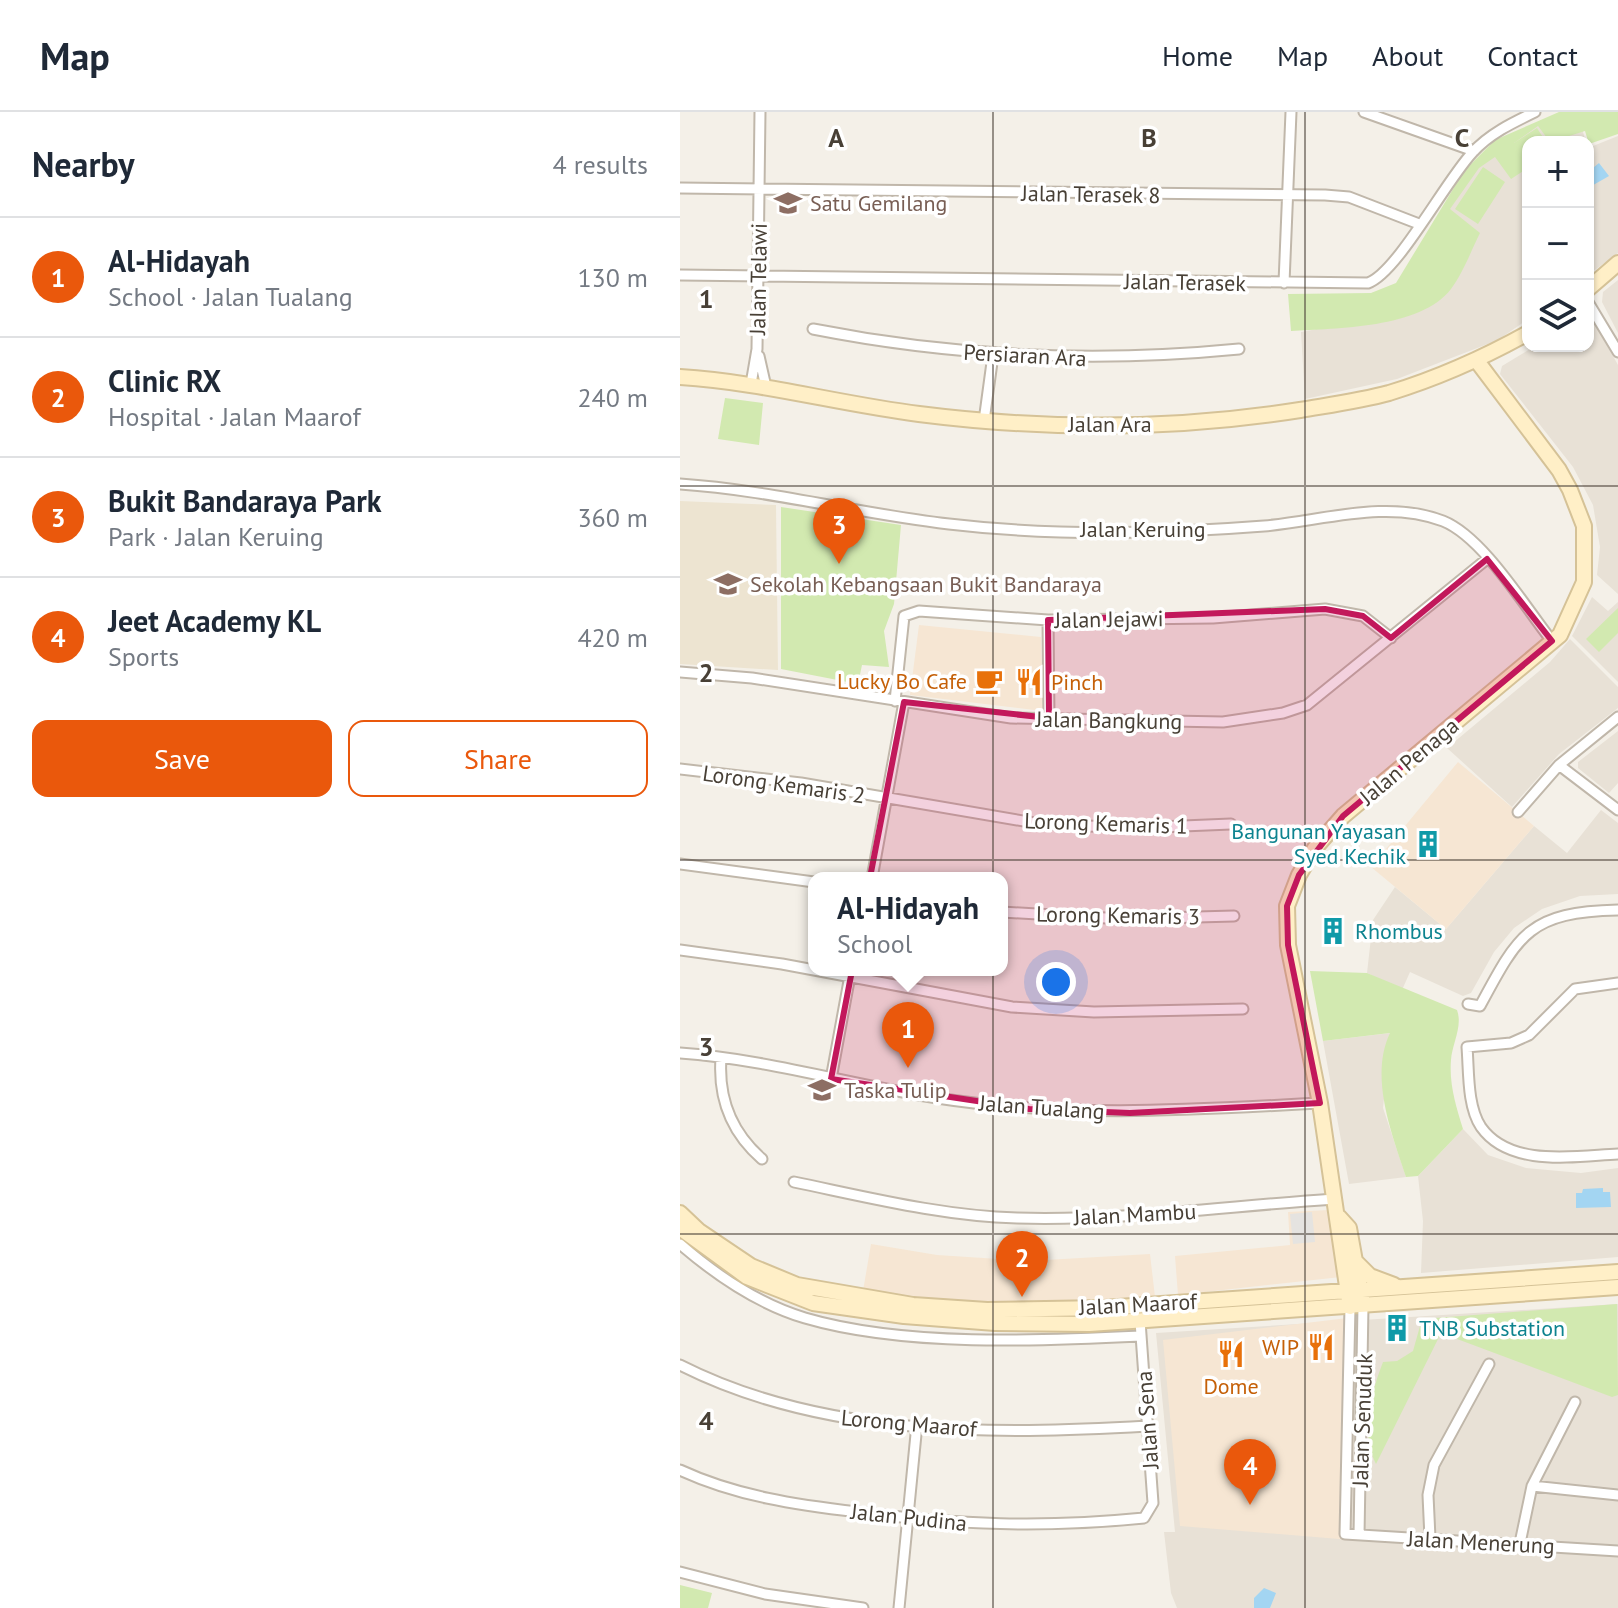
<!DOCTYPE html>
<html lang="en">
<head>
<meta charset="utf-8">
<style>
  :root { --surface:#fff; --page:#f6f6f7; --text:#1f2937; --muted:#747a83; --line:#e0e1e3; --accent:#ea580c }
  body { margin:0; font-family:"PT Sans",sans-serif; background:var(--page); color:var(--text) }
  .controls { position:absolute; right:24px; top:24px; display:grid; overflow:hidden; border-radius:16px; box-shadow:0 2px 6px #0004 }
  .controls button { width:72px; height:72px; display:grid; place-items:center; padding:0; border:0; border-bottom:2px solid var(--line); background:var(--surface); color:var(--text); font:40px sans-serif }
  .you { position:absolute; left:376px; top:870px; width:28px; height:28px; margin:-20px; border:6px solid #fff; border-radius:50%; background:#1a73e8; box-shadow:0 0 0 12px #1a73e833 }
  .badge { display:grid; place-items:center; width:52px; height:52px; border-radius:50%; background:var(--accent); color:#fff; font-size:26px; font-weight:700 }
  .pin { position:absolute; translate:-50% -66px; filter:drop-shadow(0 2px 4px #0008) }
  .pin::after { content:''; position:absolute; top:42px; width:28px; height:24px; background:inherit; clip-path:polygon(0 0,100% 0,50% 100%) }
  .popup { position:absolute; left:128px; top:760px; width:200px; height:104px; box-sizing:border-box; display:grid; place-content:center; border-radius:16px; background:var(--surface); filter:drop-shadow(0 2px 6px #0005); font-size:26px; white-space:nowrap; color:var(--muted) }
  .popup b { font-size:30px; color:var(--text) }
  .popup::after { content:''; position:absolute; left:50%; top:100%; margin-left:-16px; border:16px solid transparent; border-top-color:var(--surface) }
  .list { margin:0; padding:0; list-style:none }
  h2 { display:flex; justify-content:space-between; align-items:center; height:104px; margin:0; padding:0 32px; font-size:34px }
  h2 small { font-size:26px; font-weight:400; color:var(--muted) }
  .list li { display:grid; grid-template-columns:52px 1fr auto; gap:24px; align-items:center; box-sizing:border-box; height:120px; padding:0 32px; border-top:2px solid var(--line) }
  .list b { display:block; font-size:30px; white-space:nowrap }
  .list p { margin:0; font-size:26px; white-space:nowrap; color:var(--muted) }
  .list em { font-size:26px; font-style:normal; color:var(--muted) }
  .actions { display:flex; gap:16px; padding:24px 32px }
  .actions a { flex:1; padding:18px 0; border:2px solid var(--accent); border-radius:16px; text-align:center; font-size:28px; color:var(--accent) }
  .actions .main { background:var(--accent); color:#fff }
  .icon { flex:none; width:44px; height:44px; fill:none; stroke:currentColor; stroke-width:2; stroke-linecap:round; stroke-linejoin:round }
  .map { position:relative; flex:none; width:938px; height:1496px; overflow:hidden }
  header { display:flex; align-items:center; gap:48px; box-sizing:border-box; height:112px; padding:0 40px; background:var(--surface); border-bottom:2px solid var(--line) }
  header strong { font-size:38px }
  nav { display:flex; gap:44px; margin-inline-start:auto; font-size:28px }
  main { display:flex }
  aside { flex:1; background:var(--surface) }
  .map>svg:first-child { display:block }
  .residential { fill:#e8e1d6 }
  .commercial { fill:#f6e6d3 }
  .education { fill:#ede4d1 }
  .green { fill:#d2e9b0 }
  .parking { fill:#e5e3e0 }
  .water { fill:#a3d5f2 }
  .lines { fill:none; stroke-linecap:round; stroke-linejoin:round }
  .street-casing { stroke:#c0b7aa; stroke-width:13 }
  .secondary-casing { stroke:#d5c297; stroke-width:18 }
  .street { stroke:#fff; stroke-width:9 }
  .secondary { stroke:#ffefc7; stroke-width:14 }
  .marked { fill:#c2185b; fill-opacity:0.2; stroke:#c2185b; stroke-width:6; stroke-linejoin:round }
  .grid { fill:none; stroke:#484036; stroke-width:2; stroke-opacity:0.55 }
  .labels { text-anchor:middle; dominant-baseline:central; stroke-width:7; stroke-linejoin:round; paint-order:stroke }
  .street-label { font-size:22px; fill:#484036; stroke:#fff }
  .education-label { font-size:22px; fill:#785e54; stroke:#fff; text-anchor:start }
  .food-label { font-size:22px; fill:#c56008; stroke:#fff; text-anchor:end }
  .culture-label { font-size:22px; fill:#0d838f; stroke:#fff; text-anchor:start }
  .grid-label { font-size:26px; text-anchor:middle; font-weight:bold; fill:#484036; stroke:#fff; stroke-width:7; stroke-linejoin:round; paint-order:stroke }
</style>
</head>
<body>
<header>
<strong>Map</strong>
<nav><a>Home</a><a>Map</a><a>About</a><a>Contact</a></nav>
</header>
<main>
<aside>
<h2>Nearby<small>4 results</small></h2>
<ul class="list">
<li><span class="badge">1</span><div><b>Al-Hidayah</b><p>School · Jalan Tualang</p></div><em>130 m</em></li>
<li><span class="badge">2</span><div><b>Clinic RX</b><p>Hospital · Jalan Maarof</p></div><em>240 m</em></li>
<li><span class="badge">3</span><div><b>Bukit Bandaraya Park</b><p>Park · Jalan Keruing</p></div><em>360 m</em></li>
<li><span class="badge">4</span><div><b>Jeet Academy KL</b><p>Sports</p></div><em>420 m</em></li>
</ul>
<div class="actions"><a class="main">Save</a><a>Share</a></div>
</aside>
<div class="map">
<svg width="938" height="1496" viewBox="0 0 938 1496">
  <rect width="100%" height="100%" fill="#f4f0e8"/>
  <!-- residential -->
  <path class="residential" d="M 897,0 L 906,30 L 848,30 L 848,207 L 818,228 L 717,267 L 625,287 L 621,220 L 734,199 L 760,102 L 793,57 L 845,17 Z
    M 938,24 L 938,141 L 908,163 L 908,36 Z
    M 938,168 L 938,221 L 922,190 L 923,180 Z
    M 908,200 L 938,253 L 938,482 L 917,463 L 920,435 L 913,393 L 893,355 L 820,262 L 822,254 L 855,234 L 908,234 Z
    M 912,485 L 928,499 L 938,490 L 938,570 L 892,524 Z
    M 890,527 L 938,575 L 938,596 L 879,642 L 832,695 L 767,636 L 870,550 Z
    M 938,619 L 938,671 L 929,681 L 898,656 L 898,650 Z
    M 921,698 L 938,711 L 938,782 L 900,784 L 862,797 L 834,816 L 814,840 L 791,881 L 783,884 L 730,860 L 722,878 L 687,861 L 693,808 L 715,775 L 766,817 L 854,714 L 887,741 Z
    M 711,921 L 703,996 L 726,1065 L 669,1072 L 643,929 Z
    M 783,1017 L 808,1043 L 846,1056 L 901,1061 L 938,1056 L 938,1145 L 741,1161 L 743,1109 L 738,1064 Z
    M 938,1192 L 938,1496 L 497,1496 L 491,1481 L 484,1420 L 495,1420 L 476,1221 Z"/>
  <!-- commercial -->
  <path class="commercial" d="M 239,513 L 361,525 L 363,599 L 230,583 Z
    M 778,650 L 854,714 L 766,817 L 691,755 Z
    M 649,1098 L 661,1165 L 498,1183 L 495,1144 L 610,1133 L 608,1100 Z
    M 191,1132 L 257,1143 L 348,1149 L 470,1142 L 475,1185 L 354,1192 L 268,1189 L 183,1179 Z
    M 676,1205 L 671,1428 L 500,1414 L 483,1228 Z"/>
  <!-- education -->
  <path class="education" d="M 0,389 L 96,393 L 98,558 L 0,552 Z"/>
  <!-- green -->
  <path class="green" d="M 879,0 L 938,0 L 938,22 L 909,32 L 905,19 L 870,30 L 858,14 L 834,31 L 857,16 L 866,30 L 848,30 L 848,56 L 831,67 L 815,45 L 799,56 L 770,97 L 800,121 C 791,139 783,161 771,177 C 740,217 656,216 611,219 L 608,182 L 691,181 L 716,171 L 784,59 L 815,28 Z
    M 803,55 L 825,70 L 798,112 L 775,97 Z
    M 45,286 L 83,291 L 79,333 L 38,327 Z
    M 101,395 L 221,413 L 214,492 L 204,519 L 209,555 L 182,553 L 178,572 L 101,557 Z
    M 938,496 L 938,521 L 919,540 L 906,527 Z
    M 630,859 L 687,861 L 777,898 C 783,914 772,932 771,948 C 769,972 776,994 783,1017 L 738,1064 L 726,1065 C 712,1022 689,965 710,921 L 643,929 Z
    M 937,1192 L 938,1283 L 932,1285 L 761,1221 L 696,1352 C 680,1321 691,1281 703,1250 L 717,1249 L 733,1239 L 742,1207 Z
    M 0,1473 L 32,1481 L 28,1496 L 0,1496 Z"/>
  <!-- parking -->
  <path class="parking" d="M 632,1100 L 635,1130 L 613,1132 L 610,1102 Z"/>
  <!-- water -->
  <path class="water" d="M 919,51 L 929,64 L 908,76 L 908,60 Z
    M 923,1076 L 923,1080 L 930,1080 L 931,1095 L 896,1096 L 896,1081 L 902,1081 L 903,1077 Z
    M 584,1476 L 596,1481 L 590,1496 L 574,1496 L 574,1486 Z"/>
  <g class="lines">
    <!-- street casing -->
    <g class="street-casing">
      <path id="street" d="M 684,0 L 794,39
        M 0,76 L 645,83 L 669,85 L 739,112
        M 0,163 L 688,171 C 717,161 765,70 792,41 C 809,22 832,11 855,0
        M 604,171 L 611,0
        M 908,190 L 938,240
        M 133,217 C 275,245 415,251 559,237
        M 79,244 L 86,275
        M 71,272 L 77,237 L 80,0
        M 304,309 L 313,243
        M 0,372 C 90,378 180,402 269,412 C 370,424 483,422 584,414 C 642,409 706,387 763,409 C 803,425 845,495 872,529
        M 368,508 L 369,606
        M 0,560 L 72,566 L 331,606 L 543,610 L 603,601 L 627,593 L 807,447
        M 215,589 L 224,504 L 239,499 L 368,508 L 533,506 L 645,497 L 683,504 L 711,526
        M 879,653 L 938,698
        M 0,657 L 121,671 L 361,712 L 455,716 L 551,712
        M 838,700 L 879,653 L 938,605
        M 0,752 L 134,770
        M 192,766 L 224,590
        M 322,800 L 443,807 L 554,804
        M 0,838 L 102,852 L 332,895 L 414,900 L 563,897
        M 938,871 L 895,877 L 849,923 L 831,931 L 787,935 C 789,959 787,994 801,1015 C 830,1056 895,1044 938,1042
        M 788,892 L 800,894 C 839,821 850,800 938,798
        M 0,941 C 86,947 172,973 257,986 C 385,1006 511,998 640,991
        M 41,946 C 38,987 51,1020 82,1047
        M 151,967 L 171,858
        M 114,1070 C 187,1085 262,1104 337,1106 C 443,1109 548,1094 654,1087
        M 0,1132 C 37,1164 78,1192 125,1206 C 224,1235 359,1229 461,1224
        M 670,1195 L 665,1422 L 938,1439
        M 0,1253 C 142,1325 312,1323 468,1314
        M 0,1358 C 56,1384 117,1393 178,1400 C 278,1413 363,1416 464,1406 L 473,1391 L 460,1209
        M 852,1374 L 938,1383
        M 679,1423 L 683,1194
        M 750,1426 L 748,1383 L 754,1353 L 809,1252
        M 840,1431 L 852,1374 L 895,1290
        M 0,1460 L 85,1482 L 183,1496
        M 219,1496 L 237,1312"/>
    </g>
    <!-- secondary casing -->
    <g class="secondary-casing">
      <path id="secondary" d="M 908,177 L 938,151
        M 0,265 C 81,270 159,292 239,302 C 365,318 494,318 620,298 C 649,293 680,289 709,281 C 758,266 803,246 848,221
        M 0,1101 L 19,1119 L 71,1154 L 117,1173 L 233,1193 L 307,1198 L 424,1196 L 938,1160
        M 659,1105 L 669,1116 L 682,1188
        M 0,1116 L 67,1165 L 133,1191 L 224,1204 L 315,1211 L 409,1212 L 938,1175
        M 675,1149 L 690,1164 L 714,1173
        M 670,1195 L 640,991 L 608,833 L 607,794 L 619,763 L 635,736 L 663,704 L 880,523 L 904,470 L 904,414 L 890,378 L 879,358 L 797,249"/>
    </g>
    <!-- street -->
    <use href="#street" class="street"/>
    <!-- secondary -->
    <use href="#secondary" class="secondary"/>
  </g>
  <!-- marked area -->
  <path class="marked" d="M 807,447 L 872,529 L 663,704 L 619,763 L 607,794 L 608,833 L 640,991 L 450,1001 L 349,997 L 151,967 L 224,590 L 369,606 L 368,508 L 645,497 L 683,504 L 711,526 Z"/>
  <!-- grid -->
  <path class="grid" d="M 313,0 L 313,1496M 625,0 L 625,1496M 0,374 L 938,374M 0,748 L 938,748M 0,1122 L 938,1122"/>
  <!-- icons -->
  <defs>
    <g id="school-bare" transform="scale(2.16)"><path d="M0-5L7-2L0 1L-7-2ZM-4 1L0 2.5L4 1V4Q0 6-4 4Z" fill="#8d6e63" stroke="#fff" stroke-width="2.5" paint-order="stroke"/></g>
    <g id="cafe-bare" transform="scale(2.16)"><path d="M-5.5-4.5H6V0H3Q3 3.5 0 3.5H-2.5Q-5.5 3.5-5.5 0ZM3-3.2v2h1.7v-2ZM-6 4.5H4V6H-6Z" fill="#e8710a" stroke="#fff" stroke-width="2.5" paint-order="stroke"/></g>
    <g id="restaurant-bare" transform="scale(2.16)"><path d="M-5-6h1v4h1v-4h1v4h1v-4h1v5L-1.5 .5V6h-2V.5L-5-1ZM5-6V6H3V1.5H1.5Q1.5-4 5-6Z" fill="#e8710a" stroke="#fff" stroke-width="2.5" paint-order="stroke"/></g>
    <g id="building-bare" transform="scale(2.16)"><path d="M-4-6H4V6H1V3H-1V6H-4ZM-2.5-4.3h1.7v1.8h-1.7ZM.8-4.3h1.7v1.8H.8ZM-2.5-1h1.7V.8h-1.7ZM.8-1h1.7V.8H.8Z" fill="#0f9aa8" stroke="#fff" stroke-width="2.5" paint-order="stroke"/></g>
  </defs>
  <g fill-rule="evenodd">
    <use href="#school-bare" x="108" y="91"/>
    <use href="#school-bare" x="48" y="472"/>
    <use href="#cafe-bare" x="309" y="569"/>
    <use href="#restaurant-bare" x="349" y="570"/>
    <use href="#building-bare" x="748" y="732"/>
    <use href="#building-bare" x="653" y="819"/>
    <use href="#school-bare" x="142" y="978"/>
    <use href="#building-bare" x="717" y="1216"/>
    <use href="#restaurant-bare" x="641" y="1235"/>
    <use href="#restaurant-bare" x="551" y="1242"/>
  </g>
  <g class="labels">
    <!-- street labels -->
    <g class="street-label">
      <text transform="translate(411 82) rotate(1)">Jalan Terasek 8</text>
      <text transform="translate(78 167) rotate(-89)">Jalan Telawi</text>
      <text transform="translate(505 170) rotate(1)">Jalan Terasek</text>
      <text transform="translate(345 243) rotate(3)">Persiaran Ara</text>
      <text x="430" y="312">Jalan Ara</text>
      <text x="463" y="417">Jalan Keruing</text>
      <text transform="translate(429 507) rotate(-1)">Jalan Jejawi</text>
      <text transform="translate(429 608) rotate(1)">Jalan Bangkung</text>
      <text transform="translate(729 649) rotate(-40)">Jalan Penaga</text>
      <text transform="translate(104 672) rotate(8)">Lorong Kemaris 2</text>
      <text transform="translate(426 711) rotate(2)">Lorong Kemaris 1</text>
      <text transform="translate(438 803) rotate(1)">Lorong Kemaris 3</text>
      <text transform="translate(362 995) rotate(4)">Jalan Tualang</text>
      <text transform="translate(455 1102) rotate(-3)">Jalan Mambu</text>
      <text transform="translate(458 1192) rotate(-3)">Jalan Maarof</text>
      <text transform="translate(467 1308) rotate(-94)">Jalan Sena</text>
      <text transform="translate(682 1308) rotate(-88)">Jalan Senuduk</text>
      <text transform="translate(229 1311) rotate(5)">Lorong Maarof</text>
      <text transform="translate(229 1405) rotate(6)">Jalan Pudina</text>
      <text transform="translate(801 1430) rotate(3)">Jalan Menerung</text>
    </g>
    <!-- education labels -->
    <g class="education-label">
      <text x="130" y="91">Satu Gemilang</text>
      <text x="70" y="472">Sekolah Kebangsaan Bukit Bandaraya</text>
      <text x="164" y="978">Taska Tulip</text>
    </g>
    <!-- food labels -->
    <g class="food-label">
      <text x="287" y="569">Lucky Bo Cafe</text>
      <text x="371" y="570" text-anchor="start">Pinch</text>
      <text x="619" y="1235">WIP</text>
      <text x="551" y="1274" text-anchor="middle">Dome</text>
    </g>
    <!-- culture labels -->
    <g class="culture-label">
      <text x="726" y="719" text-anchor="end">Bangunan Yayasan<tspan x="726" dy="25">Syed Kechik</tspan></text>
      <text x="675" y="819">Rhombus</text>
      <text x="739" y="1216">TNB Substation</text>
    </g>
  </g>
  <g class="grid-label">
    <text x="156" y="35">A</text>
    <text x="469" y="35">B</text>
    <text x="782" y="35">C</text>
    <text x="26" y="196">1</text>
    <text x="26" y="570">2</text>
    <text x="26" y="944">3</text>
    <text x="26" y="1318">4</text>
  </g>
</svg>
<div class="controls">
<button>+</button>
<button>−</button>
<button><svg class="icon" aria-label="layers" viewBox="0 0 24 24"><path d="M12 4l9 5-9 5-9-5zM3 14l9 5 9-5"/></svg></button>
</div>
<div class="you"></div>
<div class="pin badge" style="left:228px;top:956px">1</div>
<div class="popup"><b>Al-Hidayah</b>School</div>
<div class="pin badge" style="left:342px;top:1185px">2</div>
<div class="pin badge" style="left:159px;top:452px">3</div>
<div class="pin badge" style="left:570px;top:1393px">4</div>
</div>
</main>
</body>
</html>
